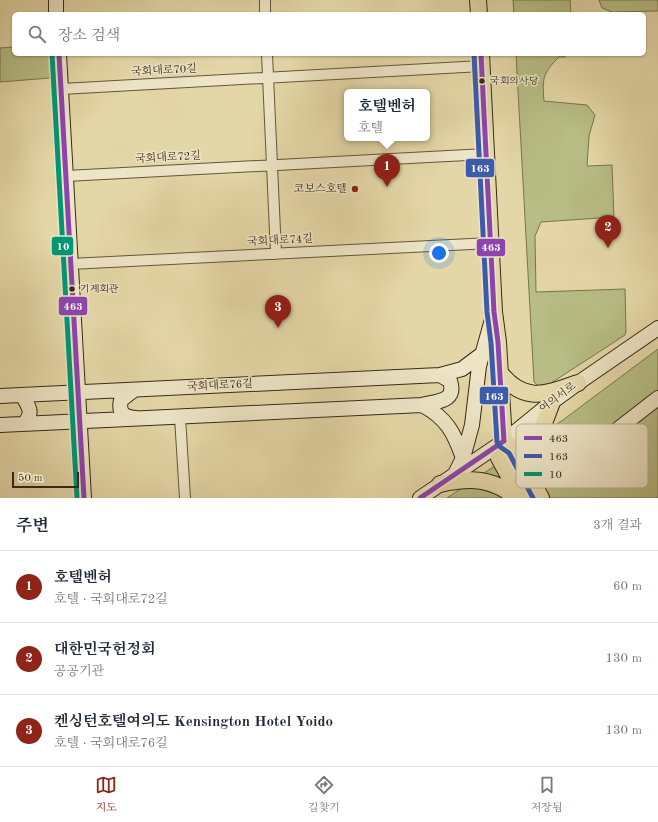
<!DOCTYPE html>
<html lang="ko">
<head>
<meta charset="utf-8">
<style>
  :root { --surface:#fff; --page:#f2f2f3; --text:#1f2937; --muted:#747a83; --line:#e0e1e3; --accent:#8f2418 }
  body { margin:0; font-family:"Old Standard TT","Noto Serif KR",serif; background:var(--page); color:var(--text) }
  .scale { position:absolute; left:12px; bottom:10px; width:67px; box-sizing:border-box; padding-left:4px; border:2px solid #392a17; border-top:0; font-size:11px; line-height:14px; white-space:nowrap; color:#392a17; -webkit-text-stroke:3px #ede5c6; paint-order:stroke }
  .you { position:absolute; left:439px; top:253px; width:14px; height:14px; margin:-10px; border:3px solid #fff; border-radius:50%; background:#1a73e8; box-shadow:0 0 0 6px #1a73e833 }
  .badge { display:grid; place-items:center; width:26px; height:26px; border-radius:50%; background:var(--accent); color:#fff; font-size:13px; font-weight:700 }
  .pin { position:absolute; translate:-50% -33px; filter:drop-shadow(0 1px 2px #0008) }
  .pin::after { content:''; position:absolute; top:21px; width:14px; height:12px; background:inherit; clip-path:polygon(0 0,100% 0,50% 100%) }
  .popup { position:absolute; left:344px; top:89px; width:86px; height:52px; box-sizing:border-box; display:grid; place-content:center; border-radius:6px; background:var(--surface); filter:drop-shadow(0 1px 3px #0005); font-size:13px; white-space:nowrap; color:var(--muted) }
  .popup b { font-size:15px; color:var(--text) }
  .popup::after { content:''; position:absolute; left:50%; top:100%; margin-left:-8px; border:8px solid transparent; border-top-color:var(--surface) }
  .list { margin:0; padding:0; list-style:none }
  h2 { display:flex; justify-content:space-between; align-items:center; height:52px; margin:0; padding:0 16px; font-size:17px }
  h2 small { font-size:13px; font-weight:400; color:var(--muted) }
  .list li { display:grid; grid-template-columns:26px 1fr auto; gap:12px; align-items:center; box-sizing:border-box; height:72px; padding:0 16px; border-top:1px solid var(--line) }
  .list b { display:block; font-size:15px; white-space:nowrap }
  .list p { margin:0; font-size:13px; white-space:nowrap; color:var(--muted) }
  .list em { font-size:13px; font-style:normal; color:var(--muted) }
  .icon { flex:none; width:22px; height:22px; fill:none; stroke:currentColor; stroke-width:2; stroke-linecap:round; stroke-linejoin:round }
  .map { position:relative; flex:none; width:658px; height:498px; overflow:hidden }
  .search { position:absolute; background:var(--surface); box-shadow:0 1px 3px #0004; left:12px; right:12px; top:12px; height:44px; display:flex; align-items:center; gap:10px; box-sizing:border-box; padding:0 14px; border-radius:6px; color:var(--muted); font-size:15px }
  .sheet { height:268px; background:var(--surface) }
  nav { display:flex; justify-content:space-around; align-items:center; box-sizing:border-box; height:56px; border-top:1px solid var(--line); background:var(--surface); font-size:11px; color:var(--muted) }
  nav a { display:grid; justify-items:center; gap:2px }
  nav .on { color:var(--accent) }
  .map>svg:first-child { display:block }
  .green { fill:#b7bd84; stroke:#78744e }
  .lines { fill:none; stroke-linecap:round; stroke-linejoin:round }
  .secondary-tunnel { stroke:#c2b48a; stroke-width:14; stroke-dasharray:14 7; stroke-linecap:butt }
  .street-casing { stroke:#64553b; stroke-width:12 }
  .secondary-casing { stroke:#392a17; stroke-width:16 }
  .primary-casing { stroke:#392a17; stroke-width:18 }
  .street { stroke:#ede5c6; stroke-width:10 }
  .secondary { stroke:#ede5c6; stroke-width:14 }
  .primary { stroke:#e4d7a7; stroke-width:16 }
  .bus-1-casing { stroke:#ede5c6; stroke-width:8 }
  .bus-2-casing { stroke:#ede5c6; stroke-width:8 }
  .bus-3-casing { stroke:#ede5c6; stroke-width:8 }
  .bus-1 { stroke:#8e44ad; stroke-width:5 }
  .bus-2 { stroke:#3d5bab; stroke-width:5 }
  .bus-3 { stroke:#009775; stroke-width:5 }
  .bus-dot { fill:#392a17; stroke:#ede5c6; stroke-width:1.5 }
  .poi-dot { fill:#8f2418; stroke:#ede5c6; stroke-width:1.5 }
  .labels { text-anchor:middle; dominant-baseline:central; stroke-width:3; stroke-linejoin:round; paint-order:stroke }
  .bus-label { font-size:10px; fill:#392a17; stroke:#ede5c6; text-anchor:start }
  .street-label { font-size:11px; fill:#392a17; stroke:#ede5c6 }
  .poi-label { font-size:11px; fill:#392a17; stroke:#ede5c6; text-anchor:end }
  .key { fill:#ede5c6; stroke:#b7ad92; stroke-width:1 }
  .key-label { font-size:11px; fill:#392a17 }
  .line-badge { stroke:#ede5c6; stroke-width:1.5 }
  .badge-label { font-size:11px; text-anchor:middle; font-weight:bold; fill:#fff }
</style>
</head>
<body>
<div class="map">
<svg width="658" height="498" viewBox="0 0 658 498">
  <rect width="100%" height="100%" fill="#e4d7a7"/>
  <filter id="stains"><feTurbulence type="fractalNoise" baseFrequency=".005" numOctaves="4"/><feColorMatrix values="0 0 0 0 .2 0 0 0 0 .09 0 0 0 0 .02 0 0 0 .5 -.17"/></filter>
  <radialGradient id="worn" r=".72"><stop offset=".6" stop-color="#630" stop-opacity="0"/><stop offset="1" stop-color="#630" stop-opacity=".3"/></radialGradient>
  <!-- green -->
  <path class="green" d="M 513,0 L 570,0 L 571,14 L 514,14 Z
    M 599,0 L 658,0 L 658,11 L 612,12 L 602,8 Z
    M 14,47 L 14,54 L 49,54 L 50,78 L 0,82 L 0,48 Z
    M 516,54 L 567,54 L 565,57 L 559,57 C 543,73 542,78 544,101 L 587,105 L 595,115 L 589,136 L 587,166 L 612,165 L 614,217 L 541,222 L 535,236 L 536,292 L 625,289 L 626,331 L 625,335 L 545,387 L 538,386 L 534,382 Z
    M 658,349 L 658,498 L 447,498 L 563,420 Z"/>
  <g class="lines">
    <!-- secondary-tunnel -->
    <path class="secondary-tunnel" d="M 526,498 L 560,474"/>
    <!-- street casing -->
    <g class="street-casing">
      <path id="street" d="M 265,0 L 265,14
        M 267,54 L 276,254
        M 61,89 L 482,66
        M 66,176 L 486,154
        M 70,264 L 491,243
        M 180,417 L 185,498"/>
    </g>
    <!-- secondary casing -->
    <g class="secondary-casing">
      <path id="secondary" d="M 56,0 L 56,14
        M 59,54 L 84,498
        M 134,390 L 121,400 C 118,413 124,417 136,418
        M 22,395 C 29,407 34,412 24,424
        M 0,396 L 440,375 L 462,369 L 482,354
        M 422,405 C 447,418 454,433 463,458
        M 0,425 L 422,405 C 437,401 457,402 450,381 L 440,375
        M 455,474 L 463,458 L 472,425 L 479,366 L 493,316
        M 560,474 L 658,398
        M 420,498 L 504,441 L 552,402 L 578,383 L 658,328"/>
    </g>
    <!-- primary casing -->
    <g class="primary-casing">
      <path id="primary" d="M 478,0 L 479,14
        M 481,54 L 494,312 L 498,342 L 504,441 L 499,458 L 521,498
        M 500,373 C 525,404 546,394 578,383
        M 504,441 L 514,448 L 541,498
        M 440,484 C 471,477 492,478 517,498
        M 535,487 L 535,454 L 537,442 L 552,402"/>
    </g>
    <!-- street -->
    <use href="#street" class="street"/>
    <!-- secondary -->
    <use href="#secondary" class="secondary"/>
    <!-- primary -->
    <use href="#primary" class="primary"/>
    <!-- bus-1 casing -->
    <g class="bus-1-casing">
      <path id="bus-1" d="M 59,54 L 84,498
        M 481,54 L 494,312 L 498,342 L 504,441
        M 420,498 L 504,441"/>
    </g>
    <!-- bus-2 casing -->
    <g class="bus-2-casing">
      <path id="bus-2" d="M 474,54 L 487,312 L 491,343 L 497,442 L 499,446 L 509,453 L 533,498"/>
    </g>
    <!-- bus-3 casing -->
    <g class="bus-3-casing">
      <path id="bus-3" d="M 52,54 L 77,498"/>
    </g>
    <!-- bus-1 -->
    <use href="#bus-1" class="bus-1"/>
    <!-- bus-2 -->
    <use href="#bus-2" class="bus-2"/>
    <!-- bus-3 -->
    <use href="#bus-3" class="bus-3"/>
  </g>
  <!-- markers -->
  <g class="bus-dot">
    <circle cx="482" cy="81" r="3.5"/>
    <circle cx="72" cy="289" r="3.5"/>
  </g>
  <circle class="poi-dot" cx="355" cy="189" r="4"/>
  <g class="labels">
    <!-- bus labels -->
    <g class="bus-label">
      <text x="490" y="81">국회의사당</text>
      <text x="80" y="289">기계회관</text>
    </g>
    <!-- street labels -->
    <g class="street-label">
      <text transform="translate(164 71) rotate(-3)">국회대로70길</text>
      <text transform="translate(168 158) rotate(-3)">국회대로72길</text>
      <text transform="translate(280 241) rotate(-3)">국회대로74길</text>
      <text transform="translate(220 386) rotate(-3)">국회대로76길</text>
      <text transform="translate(558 398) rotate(-37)">여의서로</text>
    </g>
    <!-- poi labels -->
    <g class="poi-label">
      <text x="347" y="189">코보스호텔</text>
    </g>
  </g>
  <!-- legend -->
  <rect x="516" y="424" width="132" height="64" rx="6" class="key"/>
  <rect x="524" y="436" width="18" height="4" fill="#8e44ad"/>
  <rect x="524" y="454" width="18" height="4" fill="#3d5bab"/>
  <rect x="524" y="472" width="18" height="4" fill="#009775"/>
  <g class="key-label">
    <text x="549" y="442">463</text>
    <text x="549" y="460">163</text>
    <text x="549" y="478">10</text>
  </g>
  <g class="line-badge">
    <rect x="465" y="158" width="30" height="20" rx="4" fill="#3d5bab"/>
    <rect x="51" y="236" width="23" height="20" rx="4" fill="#009775"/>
    <rect x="476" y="238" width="30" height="19" rx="4" fill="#8e44ad"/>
    <rect x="58" y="296" width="30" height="20" rx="4" fill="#8e44ad"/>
    <rect x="479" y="386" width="30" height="19" rx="4" fill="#3d5bab"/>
  </g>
  <g class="badge-label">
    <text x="480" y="172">163</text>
    <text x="63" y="250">10</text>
    <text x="491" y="251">463</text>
    <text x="73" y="310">463</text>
    <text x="494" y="400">163</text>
  </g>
  <rect width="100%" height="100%" filter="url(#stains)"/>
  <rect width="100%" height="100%" fill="url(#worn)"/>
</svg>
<div class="scale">50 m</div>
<div class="you"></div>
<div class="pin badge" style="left:387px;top:187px">1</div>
<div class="popup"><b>호텔벤허</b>호텔</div>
<div class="pin badge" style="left:608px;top:248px">2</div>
<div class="pin badge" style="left:278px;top:328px">3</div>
<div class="search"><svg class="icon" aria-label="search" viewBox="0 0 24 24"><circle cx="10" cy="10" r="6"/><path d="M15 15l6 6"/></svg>장소 검색</div>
</div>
<section class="sheet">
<h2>주변<small>3개 결과</small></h2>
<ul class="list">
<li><span class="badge">1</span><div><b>호텔벤허</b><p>호텔 · 국회대로72길</p></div><em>60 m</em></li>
<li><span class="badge">2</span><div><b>대한민국헌정회</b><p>공공기관</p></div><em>130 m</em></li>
<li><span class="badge">3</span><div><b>켄싱턴호텔여의도 Kensington Hotel Yoido</b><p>호텔 · 국회대로76길</p></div><em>130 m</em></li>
</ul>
</section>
<nav>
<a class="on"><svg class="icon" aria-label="map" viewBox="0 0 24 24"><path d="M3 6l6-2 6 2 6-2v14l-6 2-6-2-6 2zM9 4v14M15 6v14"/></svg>지도</a>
<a><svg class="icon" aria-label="directions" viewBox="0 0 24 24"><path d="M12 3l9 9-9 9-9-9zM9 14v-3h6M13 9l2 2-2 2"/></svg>길찾기</a>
<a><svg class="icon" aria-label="saved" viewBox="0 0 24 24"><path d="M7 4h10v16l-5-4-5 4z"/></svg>저장됨</a>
</nav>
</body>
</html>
